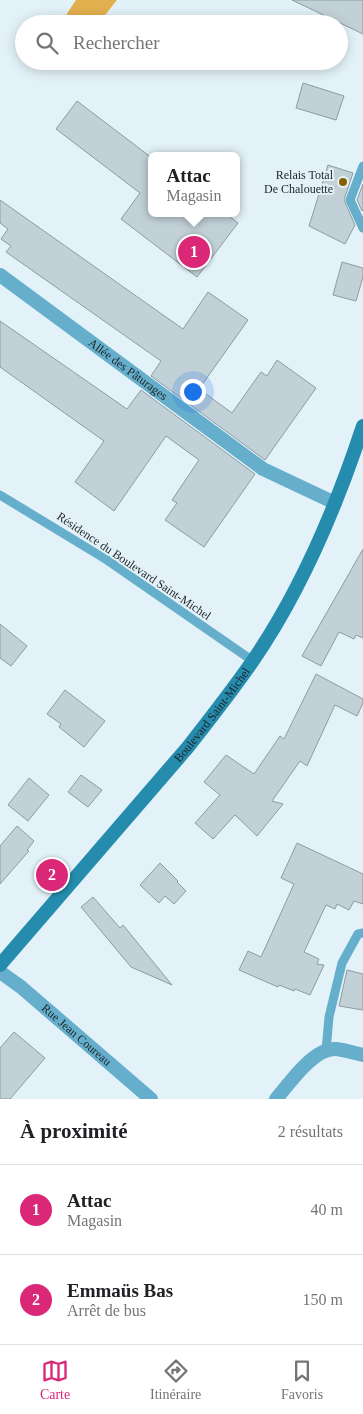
<!DOCTYPE html>
<html lang="fr">
<head>
<meta charset="utf-8">
<style>
  :root { --surface:#fff; --page:#f6f6f6; --text:#202124; --muted:#757577; --line:#e0e0e0; --accent:#db2777 }
  body { margin:0; font-family:Georgia,serif; background:var(--page); color:var(--text) }
  .you { position:absolute; left:192px; top:391px; width:18px; height:18px; margin:-12px; border:4px solid #fff; border-radius:50%; background:#1a73e8; box-shadow:0 0 0 8px #1a73e833 }
  .badge { display:grid; place-items:center; width:32px; height:32px; border-radius:50%; background:var(--accent); color:#fff; font-size:16px; font-weight:700 }
  .pin { position:absolute; translate:-50% -50%; border:2px solid #fff; box-shadow:0 1px 5px #0006 }
  .popup { position:absolute; left:148px; top:152px; width:92px; height:65px; box-sizing:border-box; display:grid; place-content:center; border-radius:8px; background:var(--surface); filter:drop-shadow(0 1px 4px #0005); font-size:16px; white-space:nowrap; color:var(--muted) }
  .popup b { font-size:19px; color:var(--text) }
  .popup::after { content:''; position:absolute; left:50%; top:100%; margin-left:-10px; border:10px solid transparent; border-top-color:var(--surface) }
  .list { margin:0; padding:0; list-style:none }
  h2 { display:flex; justify-content:space-between; align-items:center; height:65px; margin:0; padding:0 20px; font-size:21px }
  h2 small { font-size:16px; font-weight:400; color:var(--muted) }
  .list li { display:grid; grid-template-columns:32px 1fr auto; gap:15px; align-items:center; box-sizing:border-box; height:90px; padding:0 20px; border-top:1px solid var(--line) }
  .list b { display:block; font-size:19px; white-space:nowrap }
  .list p { margin:0; font-size:16px; white-space:nowrap; color:var(--muted) }
  .list em { font-size:16px; font-style:normal; color:var(--muted) }
  .icon { flex:none; width:28px; height:28px; fill:none; stroke:currentColor; stroke-width:2; stroke-linecap:round; stroke-linejoin:round }
  .map { position:relative; flex:none; width:363px; height:1099px; overflow:hidden }
  .search { position:absolute; background:var(--surface); box-shadow:0 2px 12px #0003; left:15px; right:15px; top:15px; height:55px; display:flex; align-items:center; gap:12px; box-sizing:border-box; padding:0 18px; border-radius:28px; color:var(--muted); font-size:19px }
  .sheet { height:245px; background:var(--surface) }
  nav { display:flex; justify-content:space-around; align-items:center; box-sizing:border-box; height:70px; border-top:1px solid var(--line); background:var(--surface); font-size:14px; color:var(--muted) }
  nav a { display:grid; justify-items:center; gap:2px }
  nav .on { color:var(--accent) }
  .map>svg:first-child { display:block }
  .forest { fill:#e3b04f }
  .building { fill:#c2d1d8; stroke:#8d9ca2 }
  .lines { fill:none; stroke-linecap:round; stroke-linejoin:round }
  .service { stroke:#65afcc; stroke-width:9 }
  .minor { stroke:#65afcc; stroke-width:14 }
  .secondary { stroke:#258cad; stroke-width:14 }
  .poi-dot { fill:#896200; stroke:#e3f2f9; stroke-width:2 }
  .labels { text-anchor:middle; dominant-baseline:central; stroke-width:4; stroke-linejoin:round; paint-order:stroke }
  .poi-label { font-size:12px; fill:#1d2225; stroke:#e3f2f9; text-anchor:end }
  .street-label { font-size:12px; fill:#1d2225; stroke:#e3f2f9 }
</style>
</head>
<body>
<div class="map">
<svg width="363" height="1099" viewBox="0 0 363 1099">
  <rect width="100%" height="100%" fill="#e3f2f9"/>
  <!-- forest -->
  <path class="forest" d="M 76,0 L 117,0 L 98,24 L 60,24 Z"/>
  <!-- building -->
  <path class="building" d="M 292,0 L 363,0 L 363,34 Z
    M 303,83 L 344,96 L 336,120 L 296,108 Z
    M 77,101 L 152,158 L 152,213 L 225,213 L 238,223 L 197,277 L 121,219 L 140,193 L 56,129 Z
    M 328,165 L 353,173 L 344,200 L 355,225 L 345,244 L 309,226 Z
    M 363,184 L 363,210 L 362,211 L 357,200 Z
    M 0,200 L 183,329 L 208,292 L 248,320 L 199,389 L 232,413 L 261,372 L 267,376 L 277,360 L 316,388 L 265,460 L 151,376 L 161,361 L 6,252 L 11,246 L 1,239 L 8,229 L 0,223 Z
    M 342,262 L 363,268 L 363,277 L 356,301 L 333,295 Z
    M 0,321 L 127,409 L 141,390 L 255,474 L 204,547 L 165,520 L 177,503 L 172,500 L 199,460 L 166,436 L 114,511 L 75,482 L 104,441 L 0,367 Z
    M 363,549 L 363,638 L 356,635 L 354,639 L 339,632 L 321,666 L 302,656 Z
    M 0,624 L 27,646 L 11,666 L 0,658 Z
    M 316,674 L 363,699 L 363,703 L 357,716 L 335,705 L 307,766 L 300,761 L 272,801 L 283,804 L 257,836 L 235,815 L 213,839 L 195,823 L 220,795 L 204,782 L 226,755 L 254,774 L 280,736 L 284,739 Z
    M 65,690 L 105,721 L 84,747 L 59,727 L 61,724 L 47,714 Z
    M 81,775 L 102,790 L 88,807 L 68,792 Z
    M 29,778 L 49,795 L 28,821 L 8,805 Z
    M 17,826 L 34,841 L 27,850 L 29,851 L 0,884 L 0,846 Z
    M 297,843 L 363,874 L 363,904 L 354,901 L 349,910 L 337,904 L 335,909 L 326,905 L 304,952 L 319,959 L 317,964 L 324,965 L 310,995 L 295,989 L 294,991 L 279,985 L 278,987 L 239,970 L 248,951 L 261,957 L 294,884 L 281,878 Z
    M 160,863 L 178,881 L 177,882 L 186,891 L 174,904 L 165,896 L 159,903 L 140,885 Z
    M 93,897 L 120,928 L 123,925 L 172,985 L 131,967 L 81,907 Z
    M 347,970 L 363,974 L 363,1010 L 339,1006 Z
    M 14,1032 L 45,1058 L 10,1099 L 0,1099 L 0,1048 Z"/>
  <g class="lines">
    <!-- service -->
    <path class="service" d="M 363,166 L 350,200 L 363,228
      M 0,495 L 107,560 L 253,661
      M 326,1051 L 329,1017 L 342,963 L 358,934 L 363,933"/>
    <!-- minor -->
    <g class="minor">
      <path id="s1" d="M 0,275 L 263,469 L 335,503"/>
      <path id="s2" d="M 0,972 L 21,987 L 151,1099"/>
      <path d="M 276,1099 C 290,1083 313,1048 336,1049 C 345,1050 354,1053 363,1055"/>
    </g>
    <!-- secondary -->
    <path class="secondary" id="s3" d="M 0,965 L 188,747 C 210,719 232,691 252,662 C 301,591 336,508 363,426"/>
  </g>
  <!-- markers -->
  <circle class="poi-dot" cx="343" cy="182" r="5"/>
  <g class="labels">
    <!-- poi labels -->
    <g class="poi-label">
      <text x="333" y="175">Relais Total<tspan x="333" dy="14">De Chalouette</tspan></text>
    </g>
    <!-- street labels -->
    <g class="street-label">
      <text stroke="none"><textPath href="#s1" startOffset="159">Allée des Pâturages</textPath></text>
      <text transform="translate(134 566) rotate(34)">Résidence du Boulevard Saint-Michel</text>
      <text stroke="none"><textPath href="#s3" startOffset="328">Boulevard Saint-Michel</textPath></text>
      <text stroke="none"><textPath href="#s2" startOffset="99">Rue Jean Coureau</textPath></text>
    </g>
  </g>
</svg>
<div class="you"></div>
<div class="pin badge" style="left:194px;top:252px">1</div>
<div class="popup"><b>Attac</b>Magasin</div>
<div class="pin badge" style="left:52px;top:875px">2</div>
<div class="search"><svg class="icon" aria-label="search" viewBox="0 0 24 24"><circle cx="10" cy="10" r="6"/><path d="M15 15l6 6"/></svg>Rechercher</div>
</div>
<section class="sheet">
<h2>À proximité<small>2 résultats</small></h2>
<ul class="list">
<li><span class="badge">1</span><div><b>Attac</b><p>Magasin</p></div><em>40 m</em></li>
<li><span class="badge">2</span><div><b>Emmaüs Bas</b><p>Arrêt de bus</p></div><em>150 m</em></li>
</ul>
</section>
<nav>
<a class="on"><svg class="icon" aria-label="map" viewBox="0 0 24 24"><path d="M3 6l6-2 6 2 6-2v14l-6 2-6-2-6 2zM9 4v14M15 6v14"/></svg>Carte</a>
<a><svg class="icon" aria-label="directions" viewBox="0 0 24 24"><path d="M12 3l9 9-9 9-9-9zM9 14v-3h6M13 9l2 2-2 2"/></svg>Itinéraire</a>
<a><svg class="icon" aria-label="saved" viewBox="0 0 24 24"><path d="M7 4h10v16l-5-4-5 4z"/></svg>Favoris</a>
</nav>
</body>
</html>
